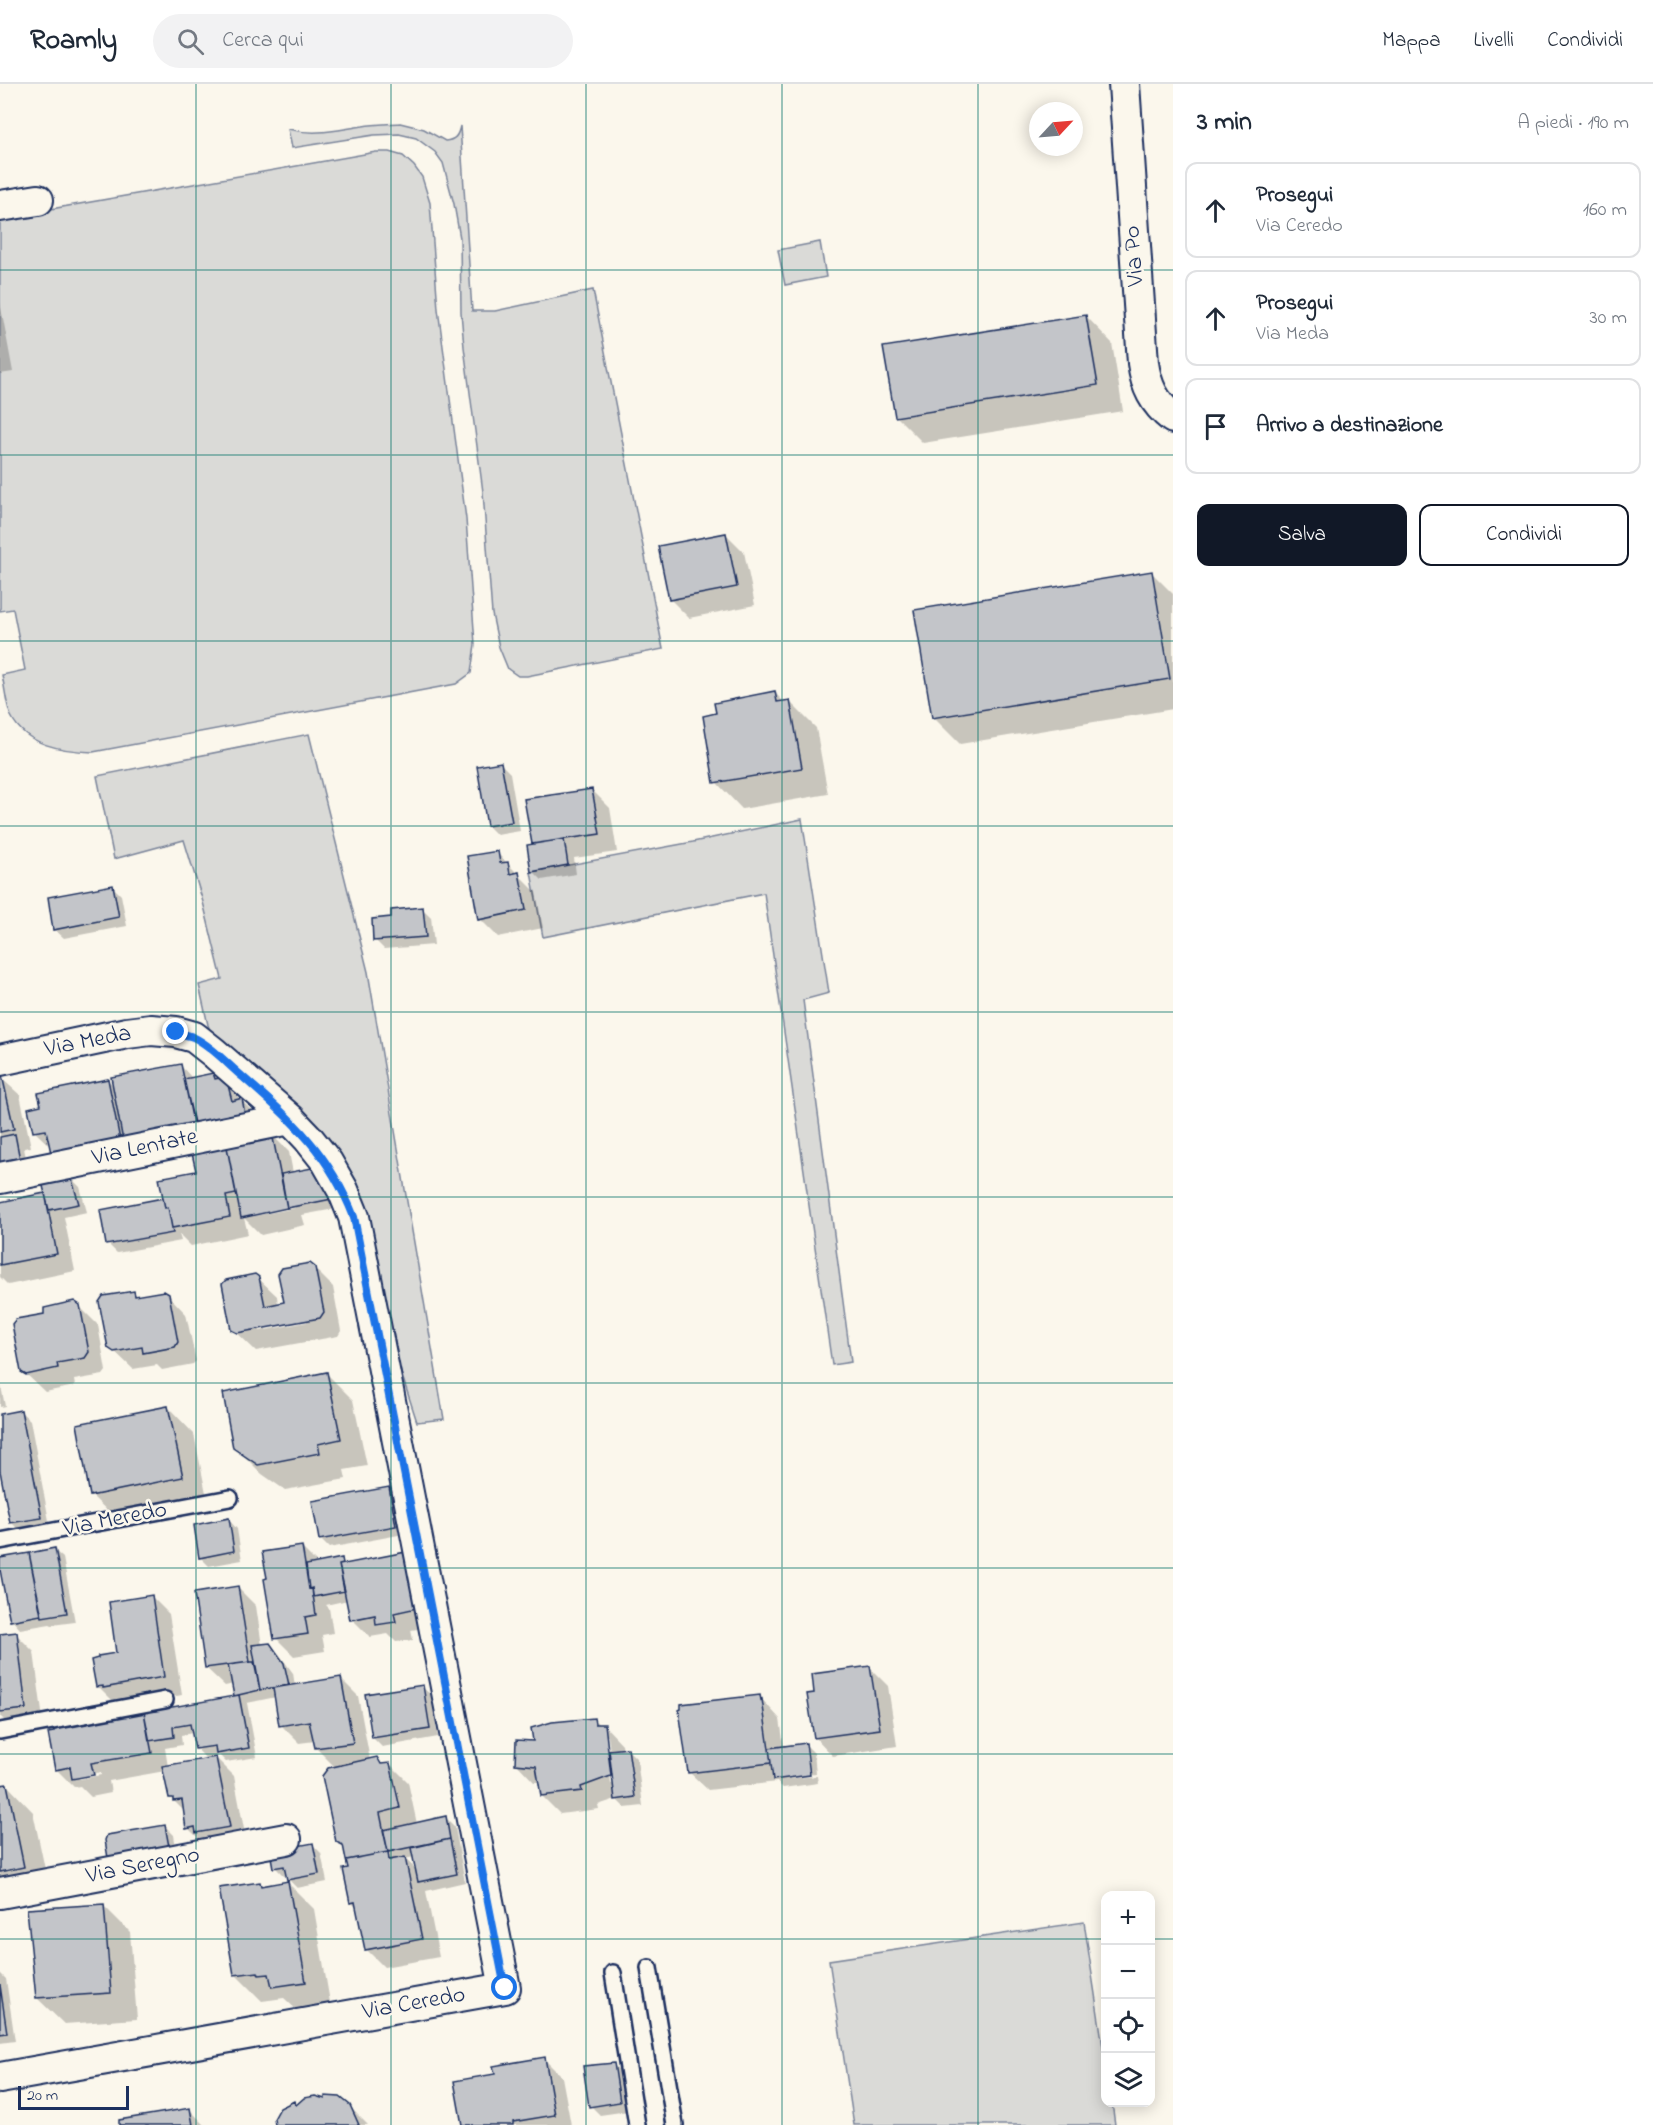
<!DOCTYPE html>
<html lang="it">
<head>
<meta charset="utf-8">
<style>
  :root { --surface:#fff; --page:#f2f2f3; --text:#1f2937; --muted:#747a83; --line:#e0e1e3; --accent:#111827 }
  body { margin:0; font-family:"Indie Flower",sans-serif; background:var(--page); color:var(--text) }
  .controls { position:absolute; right:18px; bottom:18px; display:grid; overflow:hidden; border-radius:12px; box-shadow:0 3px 15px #0003 }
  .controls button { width:54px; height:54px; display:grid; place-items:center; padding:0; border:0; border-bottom:2px solid var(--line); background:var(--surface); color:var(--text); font:30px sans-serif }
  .compass { position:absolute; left:1029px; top:18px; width:54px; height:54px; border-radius:50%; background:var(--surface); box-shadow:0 3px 15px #0003; rotate:64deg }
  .scale { position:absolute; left:18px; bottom:15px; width:111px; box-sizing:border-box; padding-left:6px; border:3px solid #1b2f5e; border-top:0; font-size:16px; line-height:21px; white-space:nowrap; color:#1b2f5e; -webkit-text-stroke:4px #fbf7ec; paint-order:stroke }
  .stop { position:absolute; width:18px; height:18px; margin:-14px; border:4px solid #1a73e8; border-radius:50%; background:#fff }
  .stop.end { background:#1a73e8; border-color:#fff; box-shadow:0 2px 6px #0008 }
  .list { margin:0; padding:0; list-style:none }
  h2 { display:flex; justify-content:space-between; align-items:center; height:78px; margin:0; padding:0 24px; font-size:26px }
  h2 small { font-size:20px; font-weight:400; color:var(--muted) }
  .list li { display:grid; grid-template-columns:39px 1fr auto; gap:18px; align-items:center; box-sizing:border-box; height:96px; margin:0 12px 12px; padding:0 12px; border:2px solid var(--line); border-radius:12px }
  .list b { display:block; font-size:22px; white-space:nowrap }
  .list p { margin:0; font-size:20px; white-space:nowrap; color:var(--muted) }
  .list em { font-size:20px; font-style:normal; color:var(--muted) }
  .actions { display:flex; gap:12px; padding:18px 24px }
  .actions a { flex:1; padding:14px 0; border:2px solid var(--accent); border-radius:12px; text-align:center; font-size:21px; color:var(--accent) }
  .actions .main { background:var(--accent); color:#fff }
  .icon { flex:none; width:33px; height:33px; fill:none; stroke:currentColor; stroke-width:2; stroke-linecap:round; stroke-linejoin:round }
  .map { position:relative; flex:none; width:1173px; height:2041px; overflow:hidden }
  header { display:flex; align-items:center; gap:36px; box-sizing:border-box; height:84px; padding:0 30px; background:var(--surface); border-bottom:2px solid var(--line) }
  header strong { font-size:28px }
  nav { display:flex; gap:33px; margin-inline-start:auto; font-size:21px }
  .search { width:420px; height:54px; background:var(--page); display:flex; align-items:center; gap:15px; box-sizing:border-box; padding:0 21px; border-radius:33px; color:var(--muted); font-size:22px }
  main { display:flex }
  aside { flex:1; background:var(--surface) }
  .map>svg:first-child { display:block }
  .green { fill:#dadad7; stroke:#7a849a; stroke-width:1.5 }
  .shadow { fill:#0003; fill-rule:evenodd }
  .building { fill:#c3c5c9; stroke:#1b2f5e; stroke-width:1.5 }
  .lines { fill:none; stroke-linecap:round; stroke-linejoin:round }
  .lane-casing { stroke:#1b2f5e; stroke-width:20 }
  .street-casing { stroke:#1b2f5e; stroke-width:34 }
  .lane { stroke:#fbf7ec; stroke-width:15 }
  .street { stroke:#fbf7ec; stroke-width:30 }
  .route { stroke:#1a73e8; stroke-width:8 }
  .grid { fill:none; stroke:#0f766e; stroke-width:1.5; stroke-opacity:0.55 }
  .labels { text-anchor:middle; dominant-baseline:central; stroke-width:5; stroke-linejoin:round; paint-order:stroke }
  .street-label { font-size:24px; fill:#1b2f5e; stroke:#fbf7ec }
</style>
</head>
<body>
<header>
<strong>Roamly</strong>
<div class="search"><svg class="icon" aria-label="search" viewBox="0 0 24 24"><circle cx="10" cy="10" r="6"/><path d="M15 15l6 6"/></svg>Cerca qui</div>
<nav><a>Mappa</a><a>Livelli</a><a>Condividi</a></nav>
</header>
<main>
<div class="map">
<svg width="1173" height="2041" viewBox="0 0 1173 2041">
  <rect width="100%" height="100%" fill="#fbf7ec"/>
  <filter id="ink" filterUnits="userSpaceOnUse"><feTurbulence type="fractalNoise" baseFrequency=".0167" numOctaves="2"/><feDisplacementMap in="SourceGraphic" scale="12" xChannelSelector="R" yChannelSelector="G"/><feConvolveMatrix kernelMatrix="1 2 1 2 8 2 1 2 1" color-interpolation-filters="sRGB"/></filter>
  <g filter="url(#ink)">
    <!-- green -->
    <path class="green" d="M 400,39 L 424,45 L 445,57 C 455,56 458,52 460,42 L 472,227 L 495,227 L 593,206 L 663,565 L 527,592 L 518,592 L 508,585 L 499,563 L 492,530 L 483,408 L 464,263 L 461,228 L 460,154 L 454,120 L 443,79 L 435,68 L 416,54 L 399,50 L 374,51 L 292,64 L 288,45 C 316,52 335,46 363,42 C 375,40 388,40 400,39 Z
      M 376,68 L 389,68 L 403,72 L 414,82 L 422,93 L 430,119 L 438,225 L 466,435 L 475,560 L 471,589 L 456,600 L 93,668 C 63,667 26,662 11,632 C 6,621 5,604 2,591 L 25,586 L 13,525 L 0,527 L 0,134 Z
      M 820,158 L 826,193 L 785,201 L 778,166 Z
      M 309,650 L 368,888 L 444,1335 L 417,1338 L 397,1276 L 377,1172 L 368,1135 L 213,954 L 208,941 L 199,901 L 222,895 L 203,818 L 184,756 L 114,775 L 97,692 Z
      M 802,735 L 829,909 L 803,916 L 851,1278 L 832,1281 L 764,809 L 543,853 L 531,788 L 693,758 Z
      M 1084,1838 L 1105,1976 L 1106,2018 L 1112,2019 L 1115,2041 L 854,2041 L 829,1876 Z"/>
    <!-- shadow -->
    <path class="shadow" d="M 0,218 L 13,288 L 0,290 Z
      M 1086,232 L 1112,259 L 1123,327 L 923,359 L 896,332 Z
      M 726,450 L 744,468 L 755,521 L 689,534 L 671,516 Z
      M 1151,488 L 1173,510 L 1173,625 L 960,660 L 933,633 Z
      M 775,609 L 784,618 L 789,617 L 816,644 L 828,710 L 742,725 L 716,698 L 717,631 Z
      M 501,680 L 510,689 L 520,747 L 497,751 L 488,742 Z
      M 592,706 L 610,724 L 617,768 L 574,774 L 576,790 L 542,796 L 533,787 L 534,761 L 526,717 Z
      M 497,769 L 536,808 L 543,844 L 498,853 L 480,835 Z
      M 112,802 L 121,811 L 127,842 L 64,854 L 55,846 Z
      M 422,824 L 431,833 L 434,861 L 384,865 L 375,856 L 393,834 Z
      M 180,981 L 193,995 L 213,991 L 227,1002 L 259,1034 L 271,1050 L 289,1068 L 293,1089 L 345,1123 L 302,1131 L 305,1141 L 261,1151 L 244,1134 L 248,1150 L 191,1162 L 179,1150 L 181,1157 L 117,1169 L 108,1160 L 197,1088 L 193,1065 L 51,1063 L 34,1047 L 108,996 L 114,1003 ZM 294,1121 L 295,1124 L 254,1132 L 254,1129 Z
      M 0,993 L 20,1011 L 31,1063 L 24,1064 L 29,1089 L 0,1095 Z
      M 71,1094 L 80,1103 L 87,1128 L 64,1133 L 75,1187 L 8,1201 L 0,1193 L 0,1120 L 47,1110 Z
      M 314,1184 L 333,1203 L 341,1247 L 338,1252 L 256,1267 L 233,1245 L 258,1194 L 277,1212 L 278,1221 L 286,1219 ZM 306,1235 L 307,1238 L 260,1247 L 259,1244 Z
      M 134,1208 L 138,1213 L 168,1211 L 186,1230 L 196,1277 L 193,1280 L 162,1286 L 157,1281 L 133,1285 L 110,1263 Z
      M 79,1222 L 98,1241 L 106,1287 L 103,1291 L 74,1296 L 75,1302 L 45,1308 L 23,1287 L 46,1231 Z
      M 326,1289 L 353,1316 L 367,1382 L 344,1386 L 346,1395 L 285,1406 L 262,1390 L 235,1363 Z
      M 0,1297 L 5,1322 L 0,1323 Z
      M 168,1323 L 194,1350 L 208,1419 L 118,1437 L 91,1411 Z
      M 21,1328 L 30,1336 L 50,1442 L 20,1447 L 12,1439 L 0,1379 L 0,1331 Z
      M 388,1405 L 397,1414 L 404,1450 L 329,1464 L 320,1455 Z
      M 229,1436 L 237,1445 L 242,1476 L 209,1482 L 200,1473 Z
      M 302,1464 L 318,1480 L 342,1476 L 347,1481 L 405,1470 L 435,1542 L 411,1546 L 413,1556 L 396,1558 L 388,1550 L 370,1553 L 352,1535 L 348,1516 L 326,1521 L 329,1524 L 333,1549 L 322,1551 L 325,1567 L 294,1572 L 276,1554 ZM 304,1482 L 307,1482 L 312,1511 L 309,1512 Z
      M 54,1466 L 63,1474 L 75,1538 L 52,1541 L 50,1540 L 20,1545 L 12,1536 L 0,1476 Z
      M 238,1504 L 256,1522 L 262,1562 L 270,1561 L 279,1570 L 293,1589 L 295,1602 L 340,1594 L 358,1612 L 370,1676 L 376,1675 L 383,1682 L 390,1680 L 408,1698 L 417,1740 L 446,1734 L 455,1743 L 465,1798 L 426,1807 L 439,1873 L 384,1883 L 366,1865 L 358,1825 L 351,1818 L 349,1785 L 345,1765 L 337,1757 L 336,1684 L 316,1664 L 315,1657 L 299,1659 L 281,1641 L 276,1613 L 247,1619 L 257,1673 L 226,1678 L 219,1671 L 214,1672 L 234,1692 L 247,1761 L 206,1762 L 188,1744 L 185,1728 L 170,1713 L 165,1687 L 109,1697 L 111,1709 L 91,1713 L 80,1702 L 74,1703 L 56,1685 L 236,1613 L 234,1600 L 225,1602 L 206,1584 ZM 193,1649 L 196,1664 L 207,1676 L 168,1683 L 165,1664 L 182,1661 L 181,1651 ZM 101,1688 L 101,1691 L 80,1695 L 77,1693 ZM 414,1773 L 417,1786 L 405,1775 Z
      M 151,1512 L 169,1530 L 182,1611 L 123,1622 L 116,1620 L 98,1602 Z
      M 16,1550 L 34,1568 L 44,1643 L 14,1646 L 0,1632 L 0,1552 Z
      M 870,1584 L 888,1602 L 897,1662 L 833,1672 L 815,1653 L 815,1610 Z
      M 422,1603 L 431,1611 L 438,1653 L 382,1663 L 373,1654 Z
      M 759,1612 L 780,1635 L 784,1663 L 805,1660 L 814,1669 L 816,1689 L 788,1692 L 788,1695 L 817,1692 L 818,1699 L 783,1704 L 777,1698 L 708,1706 L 689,1688 Z
      M 594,1635 L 600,1642 L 604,1641 L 622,1660 L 623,1666 L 628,1666 L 637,1675 L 643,1722 L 625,1724 L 616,1715 L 598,1721 L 599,1725 L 560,1730 L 542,1712 L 540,1698 L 534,1698 L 516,1679 L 535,1659 ZM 605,1652 L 608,1652 L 614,1699 L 611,1700 Z
      M 7,1701 L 33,1728 L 50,1809 L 0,1819 L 0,1702 Z
      M 165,1742 L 174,1751 L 178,1777 L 119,1788 Z
      M 313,1761 L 321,1769 L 327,1798 L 297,1804 L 288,1795 L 288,1791 L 284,1792 L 275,1783 Z
      M 288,1799 L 314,1825 L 331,1924 L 300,1929 L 284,1914 L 262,1917 L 236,1891 L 260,1800 L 263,1803 Z
      M 103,1821 L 130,1848 L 137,1935 L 64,1940 L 37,1914 Z
      M 0,1889 L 6,1895 L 15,1957 L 0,1959 Z
      M 544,1975 L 562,1993 L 571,2041 L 463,2041 L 497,1991 Z
      M 613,1980 L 622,1989 L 628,2027 L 600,2031 L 591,2022 Z
      M 297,2022 L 349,2022 L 368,2041 L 276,2041 Z
      M 190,2026 L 205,2041 L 121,2041 Z"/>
    <!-- building -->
    <path class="building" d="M 1086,231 L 1098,301 L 895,333 L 883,263 Z
      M 726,449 L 737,503 L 669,516 L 658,462 Z
      M 1152,487 L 1170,595 L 932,634 L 914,526 Z
      M 775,607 L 777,618 L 790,616 L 802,684 L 714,699 L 703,632 L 716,629 L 714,619 Z
      M 501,678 L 512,738 L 487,742 L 477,682 Z
      M 592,705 L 600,750 L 532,760 L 524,715 Z
      M 564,755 L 568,781 L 531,788 L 527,761 Z
      M 498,767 L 500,779 L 508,778 L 510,790 L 519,788 L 526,826 L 478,836 L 467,772 Z
      M 113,801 L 119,833 L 53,846 L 48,813 Z
      M 423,823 L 426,853 L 373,857 L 372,835 L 391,833 L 391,826 Z
      M 181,980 L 194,1043 L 123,1057 L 111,993 Z
      M 213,989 L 215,995 L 220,994 L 228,1001 L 232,1017 L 242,1014 L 246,1036 L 201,1045 L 200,1038 L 194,1039 L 184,995 Z
      M 2,991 L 14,1045 L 0,1048 L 0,992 Z
      M 108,995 L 120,1056 L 51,1069 L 46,1046 L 33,1048 L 28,1024 L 41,1021 L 38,1009 Z
      M 272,1049 L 287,1124 L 241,1134 L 226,1058 Z
      M 15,1050 L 21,1081 L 0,1085 L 0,1053 Z
      M 226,1058 L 236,1110 L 226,1112 L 230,1133 L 172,1144 L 168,1123 L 165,1124 L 159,1094 L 196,1087 L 191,1065 Z
      M 317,1083 L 337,1114 L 287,1124 L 281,1090 Z
      M 71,1092 L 79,1120 L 49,1126 L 42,1098 Z
      M 45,1109 L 57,1170 L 0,1181 L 0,1118 Z
      M 163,1114 L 165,1124 L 168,1123 L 173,1149 L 106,1161 L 100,1126 Z
      M 310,1179 L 315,1183 L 324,1228 L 320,1234 L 237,1249 L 231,1246 L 222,1200 L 226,1196 L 255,1190 L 259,1193 L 265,1222 L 284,1218 L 278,1190 L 282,1184 Z
      M 134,1207 L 135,1212 L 164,1207 L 169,1210 L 178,1258 L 175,1263 L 143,1269 L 142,1263 L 114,1268 L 108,1264 L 99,1218 L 103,1212 Z
      M 74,1217 L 80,1221 L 89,1268 L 85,1274 L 57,1279 L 58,1284 L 26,1291 L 21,1288 L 12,1240 L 16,1235 L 44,1230 L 44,1224 Z
      M 327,1288 L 341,1355 L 318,1360 L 320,1369 L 258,1381 L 233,1364 L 223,1309 Z
      M 168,1322 L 183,1393 L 90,1412 L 77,1340 Z
      M 21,1326 L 42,1434 L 10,1439 L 0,1387 L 0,1330 Z
      M 389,1403 L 396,1442 L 319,1456 L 312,1417 Z
      M 229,1434 L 234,1467 L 199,1474 L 194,1441 Z
      M 302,1462 L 309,1505 L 312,1504 L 316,1531 L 305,1533 L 308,1550 L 274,1555 L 264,1495 L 267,1494 L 262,1468 Z
      M 55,1464 L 67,1529 L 42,1533 L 29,1469 Z
      M 406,1468 L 417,1524 L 394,1529 L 396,1538 L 376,1541 L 375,1531 L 350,1536 L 339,1481 Z
      M 29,1469 L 41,1531 L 10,1537 L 0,1486 L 0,1474 Z
      M 342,1474 L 343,1480 L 339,1481 L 345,1507 L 313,1513 L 312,1504 L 309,1505 L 306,1481 Z
      M 238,1502 L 250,1578 L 205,1584 L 194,1509 Z
      M 152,1511 L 164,1593 L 103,1604 L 103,1602 L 96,1603 L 91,1576 L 98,1574 L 98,1572 L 116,1569 L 109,1518 Z
      M 17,1548 L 26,1625 L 0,1628 L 0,1550 Z
      M 270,1559 L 284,1579 L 289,1601 L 260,1606 L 252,1561 Z
      M 250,1578 L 254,1578 L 260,1606 L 234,1612 L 228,1581 Z
      M 870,1582 L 880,1645 L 814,1654 L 807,1610 L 814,1609 L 812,1590 Z
      M 341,1593 L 353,1659 L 315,1664 L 309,1637 L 279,1642 L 273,1604 Z
      M 423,1601 L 430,1645 L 372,1654 L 365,1610 Z
      M 239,1611 L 249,1664 L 216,1670 L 215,1662 L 195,1665 L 190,1640 L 173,1643 L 174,1653 L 149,1657 L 144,1628 Z
      M 760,1611 L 761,1616 L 762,1615 L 771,1679 L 688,1689 L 679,1626 L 681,1625 L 681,1620 Z
      M 144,1628 L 152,1669 L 91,1679 L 94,1691 L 72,1695 L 70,1683 L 55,1686 L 48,1649 L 54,1648 L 53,1646 Z
      M 594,1634 L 595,1640 L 605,1640 L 611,1692 L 581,1703 L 582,1707 L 541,1712 L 536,1682 L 515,1680 L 516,1656 L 533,1657 L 531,1644 L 552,1638 Z
      M 806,1659 L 810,1691 L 773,1696 L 769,1664 Z
      M 628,1664 L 635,1713 L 615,1716 L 609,1666 Z
      M 216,1673 L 230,1743 L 196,1749 L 195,1743 L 186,1745 L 182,1716 L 173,1717 L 173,1714 L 169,1714 L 162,1682 Z
      M 377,1673 L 381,1680 L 390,1679 L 400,1724 L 380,1729 L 388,1768 L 346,1776 L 343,1761 L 336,1758 L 322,1692 L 328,1684 Z
      M 7,1700 L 24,1783 L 0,1788 L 0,1701 Z
      M 446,1732 L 450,1755 L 388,1768 L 383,1746 Z
      M 165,1741 L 170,1768 L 109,1780 L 105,1756 L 107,1751 Z
      M 450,1755 L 457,1790 L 418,1798 L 411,1764 Z
      M 313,1759 L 319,1790 L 287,1796 L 284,1782 L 273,1784 L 270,1767 Z
      M 388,1768 L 389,1776 L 405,1773 L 422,1855 L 365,1866 L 355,1818 L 350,1819 L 343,1785 L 348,1784 L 346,1776 Z
      M 288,1797 L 306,1898 L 272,1903 L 269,1890 L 259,1891 L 258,1888 L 234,1891 L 219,1804 L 260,1798 L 261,1802 Z
      M 104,1820 L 111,1909 L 36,1914 L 27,1825 Z
      M 0,1901 L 7,1949 L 0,1950 Z
      M 545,1973 L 555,2031 L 513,2038 L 513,2041 L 462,2041 L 454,1997 L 495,1990 L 493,1982 Z
      M 614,1979 L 620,2018 L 589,2023 L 583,1982 Z
      M 315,2012 L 325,2015 L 325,2012 L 340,2013 L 350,2021 L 359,2041 L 275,2041 L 274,2035 L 280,2024 L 294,2017 L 296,2021 L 304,2014 Z
      M 190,2024 L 193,2041 L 119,2041 L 119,2036 Z"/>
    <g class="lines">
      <!-- lane casing -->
      <g class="lane-casing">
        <path id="lane" d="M 0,1457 L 230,1414
          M 0,1647 L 165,1616
          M 649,1884 L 675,2041
          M 613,1889 L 637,2041"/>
      </g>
      <!-- street casing -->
      <g class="street-casing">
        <path id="street" d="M 1124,0 L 1143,279 C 1146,302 1154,319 1173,334
          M 0,122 L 38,116
          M 0,976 L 127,949 L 151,946 L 176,948 L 194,953 L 213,968 L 290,1035 L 308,1054 L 327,1078 L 343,1106 L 354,1133 L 505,1904 L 0,1994
          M 0,1094 L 290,1035
          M 0,1809 L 286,1755"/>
      </g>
      <!-- lane -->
      <use href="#lane" class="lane"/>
      <!-- street -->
      <use href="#street" class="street"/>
    </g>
  </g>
  <g class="lines" filter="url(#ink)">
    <!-- route -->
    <path class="route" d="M 176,948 C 181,950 188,951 193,953 C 212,962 228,981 244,994 C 294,1038 329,1069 354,1133 L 505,1904"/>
  </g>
  <!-- grid -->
  <path class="grid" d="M 196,0 L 196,2041M 391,0 L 391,2041M 586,0 L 586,2041M 782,0 L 782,2041M 978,0 L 978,2041M 0,186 L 1173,186M 0,371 L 1173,371M 0,557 L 1173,557M 0,742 L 1173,742M 0,928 L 1173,928M 0,1113 L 1173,1113M 0,1299 L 1173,1299M 0,1484 L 1173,1484M 0,1670 L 1173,1670M 0,1855 L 1106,1855M 1150,1855 L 1173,1855"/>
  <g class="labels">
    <!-- street labels -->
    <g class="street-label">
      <text transform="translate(1135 172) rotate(-94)">Via Po</text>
      <text transform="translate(88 958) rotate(-11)">Via Meda</text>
      <text transform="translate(145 1064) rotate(-12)">Via Lentate</text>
      <text transform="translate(115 1436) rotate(-11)">Via Meredo</text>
      <text transform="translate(143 1782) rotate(-11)">Via Seregno</text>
      <text transform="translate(414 1920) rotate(-10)">Via Ceredo</text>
    </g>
  </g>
</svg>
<div class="controls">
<button>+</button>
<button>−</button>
<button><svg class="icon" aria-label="locate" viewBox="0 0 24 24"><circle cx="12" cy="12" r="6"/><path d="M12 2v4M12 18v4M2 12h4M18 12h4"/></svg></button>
<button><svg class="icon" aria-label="layers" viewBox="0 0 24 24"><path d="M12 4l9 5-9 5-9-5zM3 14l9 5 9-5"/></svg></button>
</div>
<svg class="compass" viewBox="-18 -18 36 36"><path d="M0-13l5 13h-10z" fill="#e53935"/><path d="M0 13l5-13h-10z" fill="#747a83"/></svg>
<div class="scale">20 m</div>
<div class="stop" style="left:505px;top:1904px"></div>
<div class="stop end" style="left:176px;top:948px"></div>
</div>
<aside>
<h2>3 min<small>A piedi · 190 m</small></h2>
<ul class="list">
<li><svg class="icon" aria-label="ahead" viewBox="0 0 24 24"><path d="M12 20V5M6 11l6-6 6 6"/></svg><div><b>Prosegui</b><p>Via Ceredo</p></div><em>160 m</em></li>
<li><svg class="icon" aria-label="ahead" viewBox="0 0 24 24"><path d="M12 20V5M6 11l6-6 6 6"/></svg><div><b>Prosegui</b><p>Via Meda</p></div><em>30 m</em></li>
<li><svg class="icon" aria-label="arrive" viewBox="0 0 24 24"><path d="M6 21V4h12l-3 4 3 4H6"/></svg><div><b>Arrivo a destinazione</b></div></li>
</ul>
<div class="actions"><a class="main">Salva</a><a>Condividi</a></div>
</aside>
</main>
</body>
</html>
